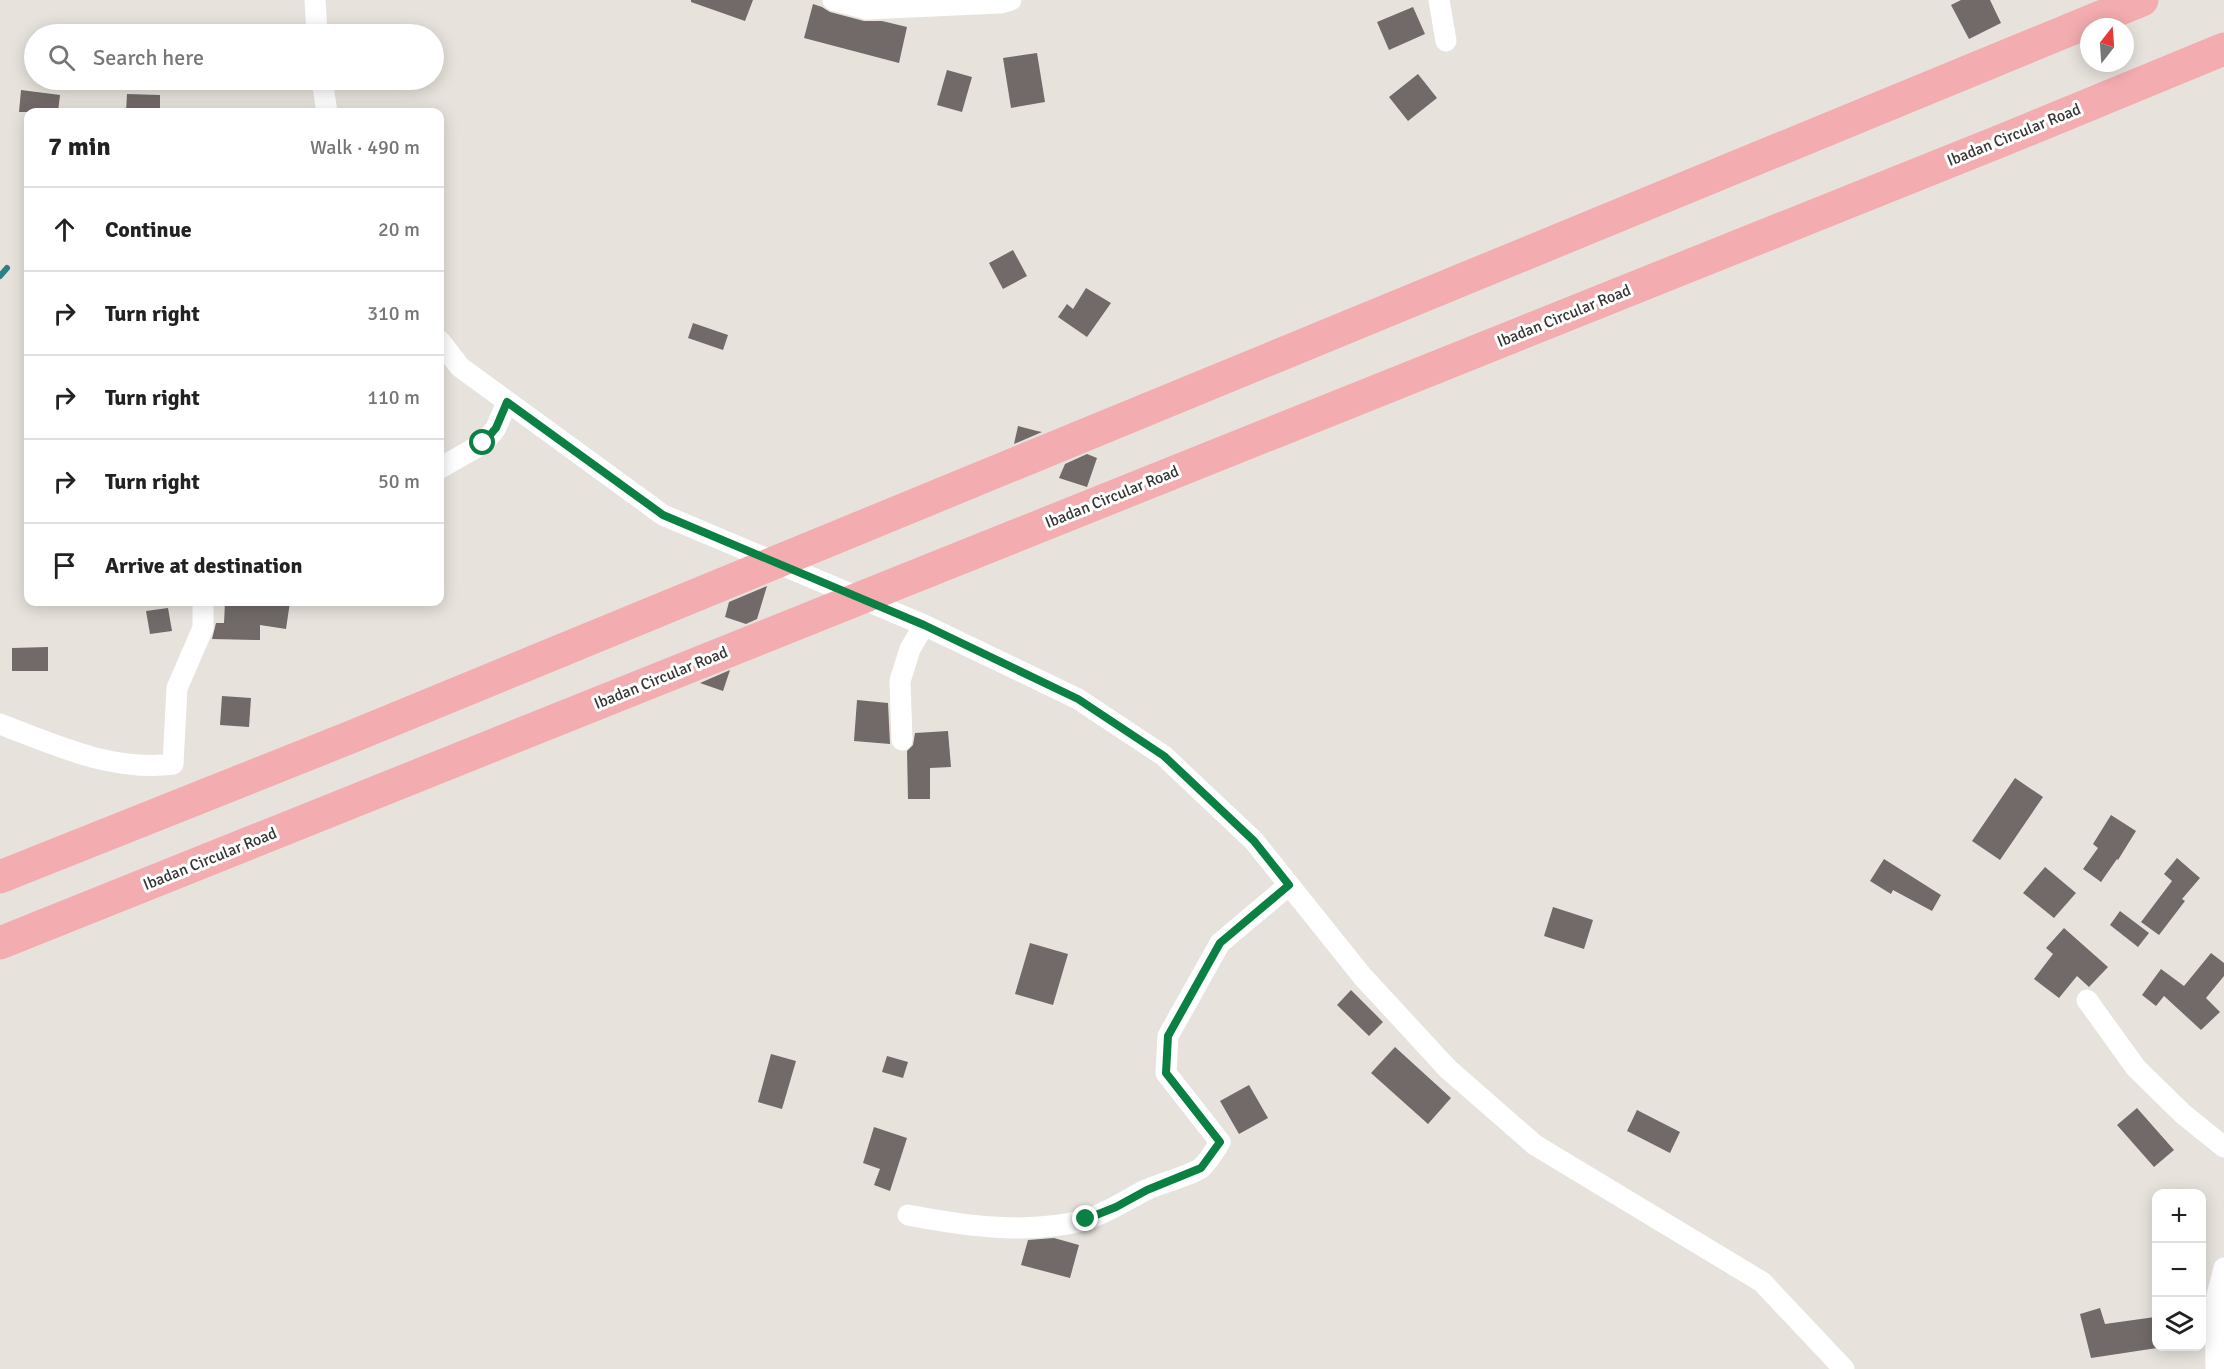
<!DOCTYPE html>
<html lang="en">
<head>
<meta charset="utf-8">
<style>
  :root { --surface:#fff; --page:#f2f2f2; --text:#222; --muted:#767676; --line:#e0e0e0 }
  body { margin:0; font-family:Signika,sans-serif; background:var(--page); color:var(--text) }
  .controls { position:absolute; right:18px; bottom:18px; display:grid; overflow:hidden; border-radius:12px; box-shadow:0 3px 15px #0003 }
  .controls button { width:54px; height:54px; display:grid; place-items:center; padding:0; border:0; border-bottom:2px solid var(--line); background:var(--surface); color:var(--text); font:30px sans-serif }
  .compass { position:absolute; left:2080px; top:18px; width:54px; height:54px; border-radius:50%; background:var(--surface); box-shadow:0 3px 15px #0003; rotate:17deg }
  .stop { position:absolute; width:18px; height:18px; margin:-14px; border:4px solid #0b8043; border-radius:50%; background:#fff }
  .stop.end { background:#0b8043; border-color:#fff; box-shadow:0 2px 6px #0008 }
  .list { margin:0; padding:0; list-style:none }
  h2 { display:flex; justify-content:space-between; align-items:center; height:78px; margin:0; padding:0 24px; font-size:26px }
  h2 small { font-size:20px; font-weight:400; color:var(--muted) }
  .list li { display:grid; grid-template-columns:39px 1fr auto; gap:18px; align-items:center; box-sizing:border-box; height:84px; padding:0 24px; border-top:2px solid var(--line) }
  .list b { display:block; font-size:22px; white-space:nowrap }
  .list em { font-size:20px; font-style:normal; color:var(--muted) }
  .icon { flex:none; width:33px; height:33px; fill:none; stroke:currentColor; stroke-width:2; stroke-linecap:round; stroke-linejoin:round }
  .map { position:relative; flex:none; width:2224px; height:1369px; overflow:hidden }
  .search { position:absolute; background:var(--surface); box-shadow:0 3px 15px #0003; left:24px; top:24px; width:420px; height:66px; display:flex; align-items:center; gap:15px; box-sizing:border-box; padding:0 21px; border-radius:33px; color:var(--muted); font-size:22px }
  .panel { position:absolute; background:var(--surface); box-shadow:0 3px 15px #0003; left:24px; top:108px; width:420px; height:498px; border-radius:12px }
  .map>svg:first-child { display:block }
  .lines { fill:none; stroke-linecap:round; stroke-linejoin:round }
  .stream { stroke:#2c8187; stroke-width:6 }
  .building { fill:#716a68 }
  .minor { stroke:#fff; stroke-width:21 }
  .trunk { stroke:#f3acaf; stroke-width:33 }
  .route { stroke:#0b8043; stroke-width:8 }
  .labels { text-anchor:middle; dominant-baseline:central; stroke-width:6; stroke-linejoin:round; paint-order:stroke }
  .street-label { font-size:16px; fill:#373532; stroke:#fff }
</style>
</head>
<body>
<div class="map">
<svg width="2224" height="1369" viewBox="0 0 2224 1369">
  <rect width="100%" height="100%" fill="#e7e3dc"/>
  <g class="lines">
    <!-- stream -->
    <path class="stream" d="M 0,276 L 7,268"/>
  </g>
  <!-- building -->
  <path class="building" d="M 691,0 L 753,0 L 745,21 L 691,2 Z
    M 1961,0 L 1990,0 L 2001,23 L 1969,39 L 1951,5 Z
    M 813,4 L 822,7 L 830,12 L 864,21 L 882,21 L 907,27 L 899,63 L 804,38 Z
    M 1413,7 L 1425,34 L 1389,50 L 1377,22 Z
    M 1037,53 L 1045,102 L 1011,108 L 1003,58 Z
    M 947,70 L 972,77 L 962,112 L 937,105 Z
    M 1418,74 L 1437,98 L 1408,121 L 1389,97 Z
    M 21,90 L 60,95 L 58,112 L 19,112 Z
    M 127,94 L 160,95 L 160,112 L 126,112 Z
    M 1013,250 L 1027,276 L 1003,289 L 989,263 Z
    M 1086,288 L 1111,303 L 1087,337 L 1058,317 L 1067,304 L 1073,309 Z
    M 693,323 L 728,335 L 723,350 L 688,338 Z
    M 1018,426 L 1037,431 L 1042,432 L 1014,444 Z
    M 1087,454 L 1097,458 L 1087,487 L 1059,478 L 1065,464 Z
    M 767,586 L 757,619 L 746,624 L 725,617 L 729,602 Z
    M 225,602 L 290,602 L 286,629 L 260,625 L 260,640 L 212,639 L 216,623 L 224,623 Z
    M 168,608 L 172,631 L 150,634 L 146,611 Z
    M 48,647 L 48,671 L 12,671 L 12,648 Z
    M 730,670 L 723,691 L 700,683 Z
    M 222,696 L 251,698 L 249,727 L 220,725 Z
    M 857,700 L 888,703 L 890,744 L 854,741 Z
    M 948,731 L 951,767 L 930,768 L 930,799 L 908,799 L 907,751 L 913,745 L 915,733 Z
    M 2015,778 L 2043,797 L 2000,860 L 1972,841 Z
    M 2111,815 L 2136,831 L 2118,860 L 2117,859 L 2101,882 L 2083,869 L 2098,848 L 2093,844 Z
    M 2177,858 L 2200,878 L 2182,899 L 2185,901 L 2159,935 L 2141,922 L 2172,881 L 2164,874 Z
    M 1884,859 L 1941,895 L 1932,911 L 1893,890 L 1891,894 L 1870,881 Z
    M 2045,867 L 2076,893 L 2054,918 L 2023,893 Z
    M 1553,907 L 1593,920 L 1584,949 L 1544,936 Z
    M 2120,911 L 2149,933 L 2138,947 L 2110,925 Z
    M 2064,928 L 2108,967 L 2089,987 L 2077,976 L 2059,998 L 2034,979 L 2053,954 L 2046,948 Z
    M 1030,943 L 1068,954 L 1053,1005 L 1015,994 Z
    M 2211,953 L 2224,963 L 2224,976 L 2206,998 L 2220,1012 L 2201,1030 L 2164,996 L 2156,1006 L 2142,995 L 2161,969 L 2184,986 Z
    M 1351,990 L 1383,1022 L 1369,1036 L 1337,1005 Z
    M 1395,1047 L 1451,1098 L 1428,1124 L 1371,1073 Z
    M 771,1054 L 796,1061 L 782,1109 L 758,1102 Z
    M 887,1056 L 908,1062 L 903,1078 L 882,1072 Z
    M 1249,1085 L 1268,1118 L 1239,1134 L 1220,1101 Z
    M 2137,1108 L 2174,1150 L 2154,1167 L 2117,1125 Z
    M 1637,1110 L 1680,1132 L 1670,1153 L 1627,1131 Z
    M 874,1127 L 907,1138 L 890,1191 L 874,1185 L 880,1169 L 863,1163 Z
    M 1054,1238 L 1079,1245 L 1070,1278 L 1021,1265 L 1028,1240 Z
    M 2100,1308 L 2105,1324 L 2155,1317 L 2157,1348 L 2091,1358 L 2080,1314 Z"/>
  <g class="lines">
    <!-- minor -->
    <path class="minor" d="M 315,0 L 317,34
      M 833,0 L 867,9 L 1000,3 L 1011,0
      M 1439,0 L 1446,41
      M 322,80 L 327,112
      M 440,341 L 460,367 L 663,515 L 924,625 L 1078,699 L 1164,756 L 1254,841 L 1363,977 L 1448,1069 L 1535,1145 L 1762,1282 L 1844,1369
      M 440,468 L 484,443 L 496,428 L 507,402
      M 0,724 C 55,745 112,772 173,764 L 177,688 L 203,628 L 203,602
      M 902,740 L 900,681 L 910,649 L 924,625
      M 2087,1000 L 2136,1068 L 2183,1114 L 2224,1147
      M 908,1215 C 964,1226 1029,1235 1085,1220 C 1107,1213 1126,1200 1146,1190 C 1160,1183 1190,1176 1201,1168 C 1209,1161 1215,1150 1220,1142 L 1166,1073 L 1168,1036 L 1220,943 L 1289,885
      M 2216,1369 L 2215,1303 L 2224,1268"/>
    <!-- trunk -->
    <path class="trunk" d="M 0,877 L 351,737 L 2142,0
      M 0,943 L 2003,140 L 2224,49"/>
  </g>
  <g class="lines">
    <!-- route -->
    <path class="route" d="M 483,443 L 496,428 L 507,402 L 663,515 L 924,625 L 1078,699 L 1164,756 L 1254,841 L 1289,885 L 1220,943 L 1168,1036 L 1166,1073 L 1220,1142 L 1201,1168 L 1147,1190 L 1116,1207 L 1086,1219"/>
  </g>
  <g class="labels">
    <!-- street labels -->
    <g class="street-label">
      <text transform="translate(2014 135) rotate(-22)">Ibadan Circular Road</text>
      <text transform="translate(1564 316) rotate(-22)">Ibadan Circular Road</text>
      <text transform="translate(1112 497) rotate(-22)">Ibadan Circular Road</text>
      <text transform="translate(661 678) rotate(-22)">Ibadan Circular Road</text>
      <text transform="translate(210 859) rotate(-22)">Ibadan Circular Road</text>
    </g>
  </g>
</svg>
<div class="controls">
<button>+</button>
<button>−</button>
<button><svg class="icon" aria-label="layers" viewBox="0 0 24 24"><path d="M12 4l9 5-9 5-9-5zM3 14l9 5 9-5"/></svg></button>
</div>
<svg class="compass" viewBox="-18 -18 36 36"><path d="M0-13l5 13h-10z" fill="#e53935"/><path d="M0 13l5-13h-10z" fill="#767676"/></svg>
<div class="stop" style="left:483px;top:443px"></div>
<div class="stop end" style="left:1086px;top:1219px"></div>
<div class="search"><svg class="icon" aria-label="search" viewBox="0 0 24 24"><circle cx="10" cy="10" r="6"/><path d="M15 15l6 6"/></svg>Search here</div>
<section class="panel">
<h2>7 min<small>Walk · 490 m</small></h2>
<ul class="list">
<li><svg class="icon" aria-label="ahead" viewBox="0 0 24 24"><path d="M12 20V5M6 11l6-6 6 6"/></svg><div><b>Continue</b></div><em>20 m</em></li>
<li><svg class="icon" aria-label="right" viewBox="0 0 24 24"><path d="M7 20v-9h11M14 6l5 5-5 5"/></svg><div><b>Turn right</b></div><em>310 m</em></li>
<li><svg class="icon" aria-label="right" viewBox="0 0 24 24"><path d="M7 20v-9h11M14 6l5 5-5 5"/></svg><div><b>Turn right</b></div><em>110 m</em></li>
<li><svg class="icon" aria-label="right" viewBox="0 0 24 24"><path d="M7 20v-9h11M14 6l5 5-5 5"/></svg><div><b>Turn right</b></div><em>50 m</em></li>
<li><svg class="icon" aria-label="arrive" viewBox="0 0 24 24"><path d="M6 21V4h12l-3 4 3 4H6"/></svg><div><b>Arrive at destination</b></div></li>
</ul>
</section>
</div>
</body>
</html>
